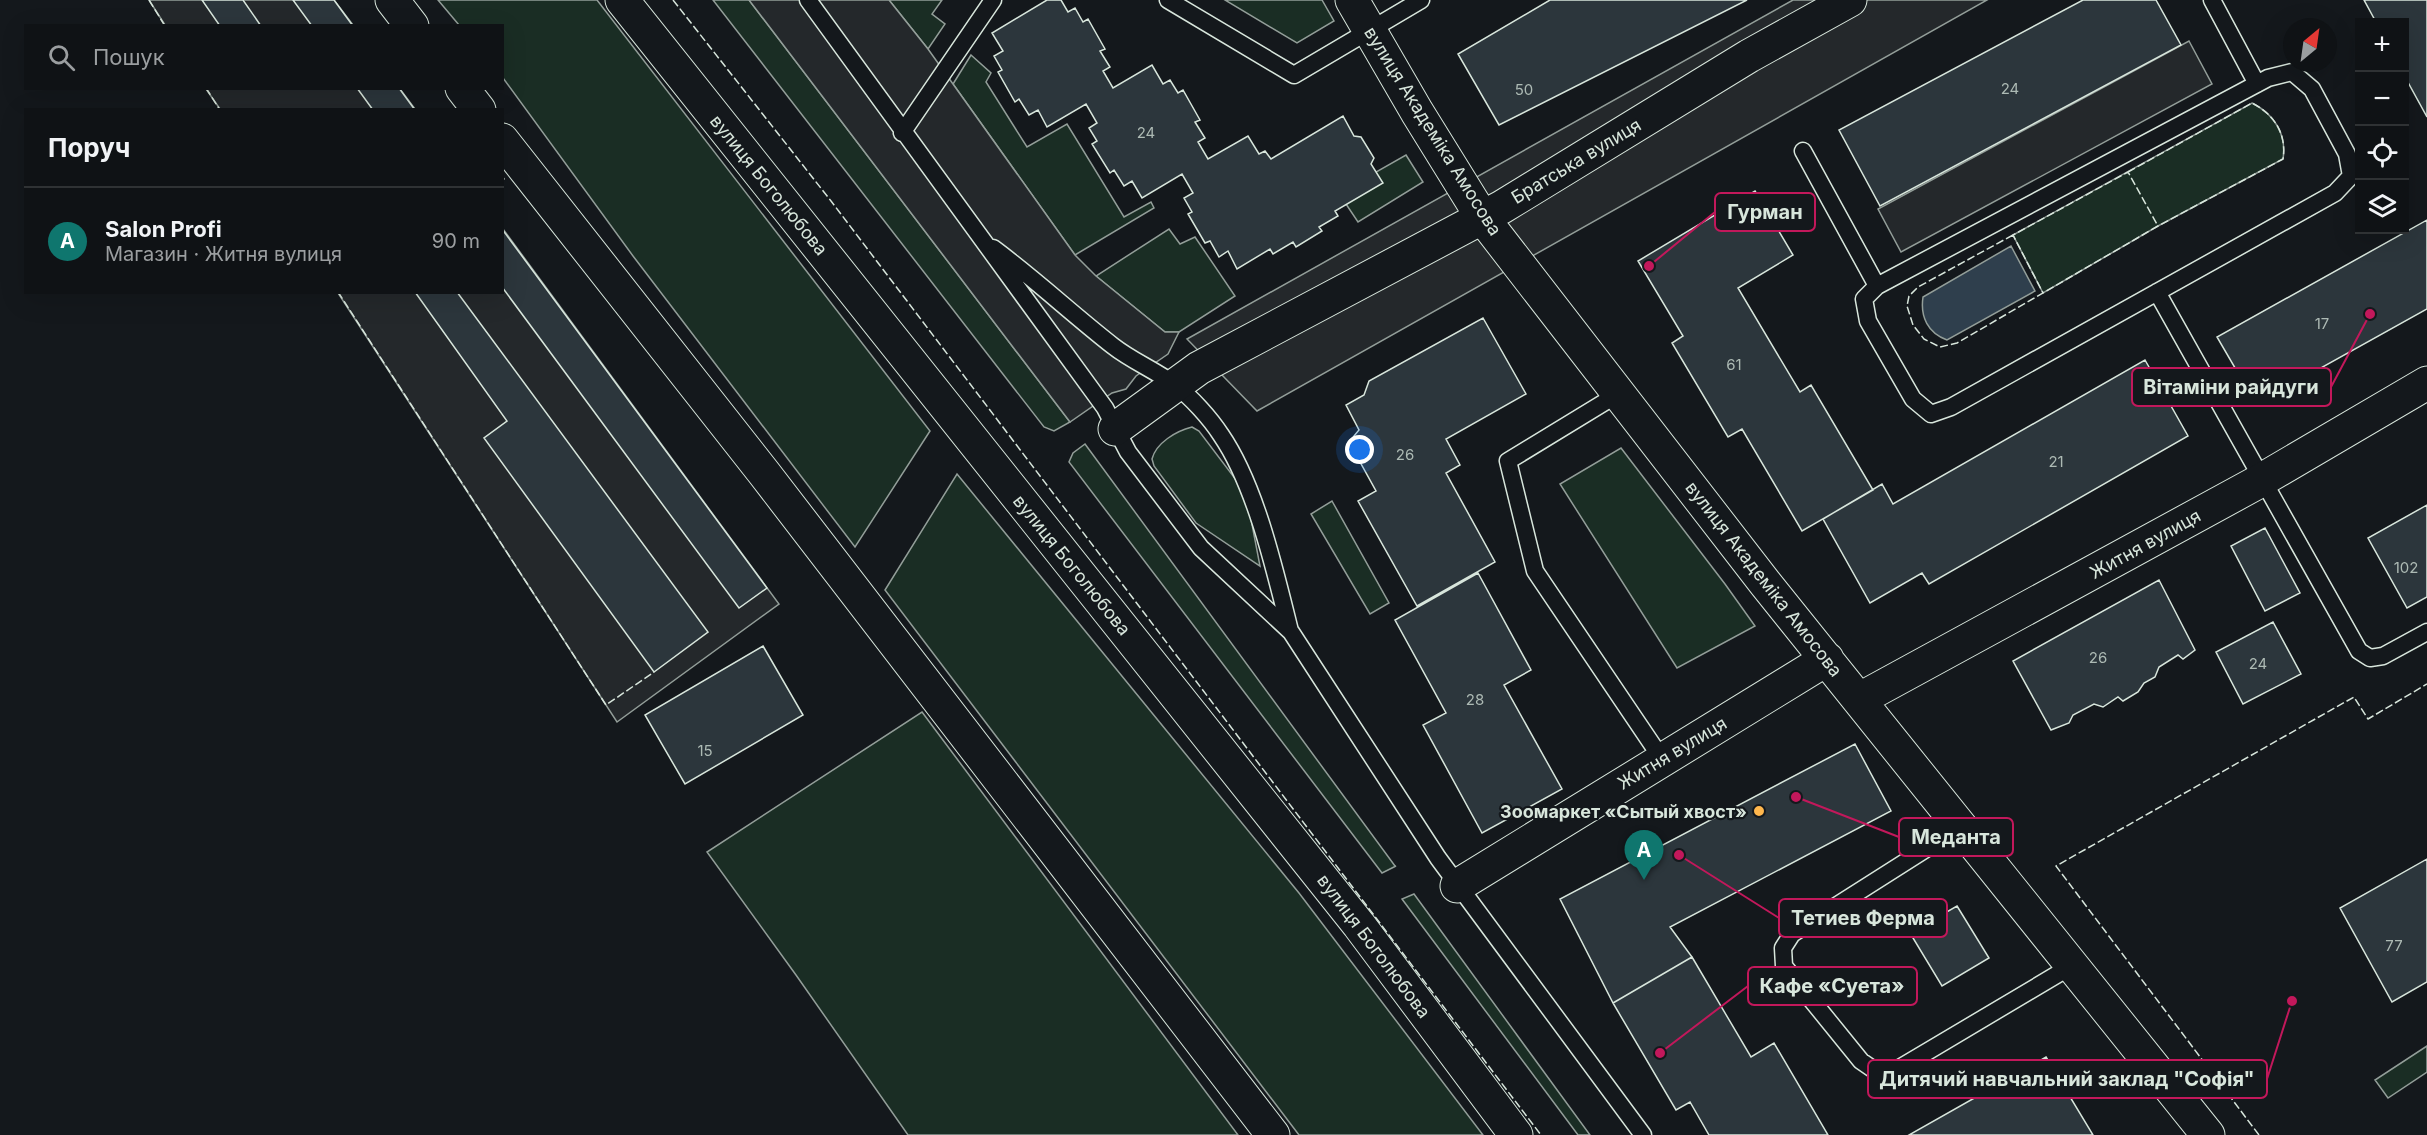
<!DOCTYPE html>
<html lang="uk">
<head>
<meta charset="utf-8">
<style>
  :root { --surface:#0f1215; --page:#181b1e; --text:#f1f3f6; --muted:#9b9ea0; --line:#2f3234; --accent:#0f766e }
  body { margin:0; font-family:Inter,sans-serif; background:var(--page); color:var(--text) }
  .controls { position:absolute; right:18px; top:18px; display:grid; overflow:hidden; border-radius:0px; box-shadow:0 6px 24px #0002 }
  .controls button { width:54px; height:54px; display:grid; place-items:center; padding:0; border:0; border-bottom:2px solid var(--line); background:var(--surface); color:var(--text); font:30px sans-serif }
  .compass { position:absolute; left:2283px; top:18px; width:54px; height:54px; border-radius:50%; background:var(--surface); box-shadow:0 6px 24px #0002; rotate:29deg }
  .you { position:absolute; left:1360px; top:450px; width:21px; height:21px; margin:-15px; border:4px solid #fff; border-radius:50%; background:#1a73e8; box-shadow:0 0 0 9px #1a73e833 }
  .badge { display:grid; place-items:center; width:39px; height:39px; border-radius:50%; background:var(--accent); color:#fff; font-size:20px; font-weight:700 }
  .pin { position:absolute; translate:-50% -50px; filter:drop-shadow(0 2px 3px #0008) }
  .pin::after { content:''; position:absolute; top:32px; width:21px; height:18px; background:inherit; clip-path:polygon(0 0,100% 0,50% 100%) }
  .list { margin:0; padding:0; list-style:none }
  h2 { display:flex; justify-content:space-between; align-items:center; height:78px; margin:0; padding:0 24px; font-size:26px }
  h2 small { font-size:20px; font-weight:400; color:var(--muted) }
  .list li { display:grid; grid-template-columns:39px 1fr auto; gap:18px; align-items:center; box-sizing:border-box; height:108px; padding:0 24px; border-top:2px solid var(--line) }
  .list b { display:block; font-size:22px; white-space:nowrap }
  .list p { margin:0; font-size:20px; white-space:nowrap; color:var(--muted) }
  .list em { font-size:20px; font-style:normal; color:var(--muted) }
  .icon { flex:none; width:33px; height:33px; fill:none; stroke:currentColor; stroke-width:2; stroke-linecap:round; stroke-linejoin:round }
  .map { position:relative; flex:none; width:2427px; height:1135px; overflow:hidden }
  .search { position:absolute; background:var(--surface); box-shadow:0 6px 24px #0002; left:24px; top:24px; width:480px; height:66px; display:flex; align-items:center; gap:15px; box-sizing:border-box; padding:0 21px; border-radius:0px; color:var(--muted); font-size:22px }
  .panel { position:absolute; background:var(--surface); box-shadow:0 6px 24px #0002; left:24px; top:108px; width:480px; height:186px; border-radius:0px }
  .map>svg:first-child { display:block }
  .green { fill:#1a2d24; stroke:#939e99; stroke-width:1.5 }
  .parking { fill:#24282b; stroke:#939e99; stroke-width:1.5 }
  .water { fill:#2f3f4d; stroke:#939e99; stroke-width:1.5 }
  .building { fill:#2c363c; stroke:#d8e6dc; stroke-width:1.5 }
  .lines { fill:none; stroke-linecap:round; stroke-linejoin:round }
  .lane-casing { stroke:#d8e6dc; stroke-width:19 }
  .street-casing { stroke:#d8e6dc; stroke-width:35 }
  .lane { stroke:#14181c; stroke-width:16 }
  .street { stroke:#14181c; stroke-width:33 }
  .fence { stroke:#d8e6dc; stroke-width:1.5; stroke-dasharray:8 3; stroke-linecap:butt }
  .poi-dot { fill:#ffb74d; stroke:#14181c; stroke-width:2 }
  .labels { text-anchor:middle; dominant-baseline:central; stroke-width:4.5; stroke-linejoin:round; paint-order:stroke }
  .number-label { font-size:15px; fill:#adbab4 }
  .street-label { font-size:18px; fill:#d8e6dc; stroke:#14181c }
  .poi-label { font-size:18px; font-weight:bold; fill:#d8e6dc; stroke:#14181c; text-anchor:end }
  .leader { fill:none; stroke:#c2185b; stroke-width:2 }
  .callout-dot { fill:#c2185b; stroke:#14181c; stroke-width:2 }
  .callout { fill:#14181c; stroke:#c2185b; stroke-width:2 }
  .callout-label { font-size:20px; text-anchor:middle; font-weight:bold; fill:#d8e6dc }
</style>
</head>
<body>
<div class="map">
<svg width="2427" height="1135" viewBox="0 0 2427 1135">
  <rect width="100%" height="100%" fill="#14181c"/>
  <!-- green -->
  <path class="green" d="M 438,0 L 597,0 L 930,431 L 855,547 L 633,256 L 503,78 L 502,26 L 459,25 Z
    M 713,0 L 749,0 L 1070,422 L 1054,431 L 1044,427 Z
    M 889,0 L 942,0 L 932,14 L 945,24 L 928,49 Z
    M 1225,0 L 1322,0 L 1334,21 L 1297,43 Z
    M 971,55 L 991,73 L 986,82 L 1027,147 L 1067,124 L 1124,217 L 1151,202 L 1154,208 L 1075,255 L 953,84 Z
    M 2252,103 C 2274,114 2287,134 2283,159 L 2158,226 L 2043,293 L 2013,235 Z
    M 1406,155 L 1423,182 L 1358,222 L 1346,204 L 1376,172 Z
    M 1169,229 L 1180,244 L 1195,237 L 1235,296 L 1179,332 L 1165,332 L 1096,276 Z
    M 1192,427 L 1199,431 L 1246,493 L 1260,566 L 1196,523 L 1154,466 L 1152,459 C 1156,443 1176,431 1192,427 Z
    M 1085,444 L 1395,866 L 1396,866 L 1382,873 L 1069,462 L 1073,453 Z
    M 1621,448 L 1725,584 L 1755,626 L 1677,668 L 1560,484 Z
    M 957,474 L 1299,893 L 1483,1135 L 1299,1135 L 885,590 Z
    M 1332,501 L 1389,603 L 1370,614 L 1311,514 Z
    M 922,712 L 1238,1135 L 908,1135 L 796,975 L 707,852 Z
    M 1414,894 L 1590,1135 L 1578,1135 L 1402,899 Z
    M 2427,1046 L 2427,1072 L 2388,1098 L 2375,1080 Z"/>
  <!-- parking -->
  <path class="parking" d="M 149,0 L 334,0 L 353,25 L 165,25 Z
    M 749,0 L 889,0 L 928,49 L 1075,255 L 1096,276 L 1165,332 L 1179,332 L 1168,354 L 1136,376 L 1126,389 L 1112,393 L 1070,422 Z
    M 1793,0 L 1987,0 L 1257,411 L 1187,339 Z
    M 2189,41 L 2212,84 L 1901,252 L 1878,209 Z
    M 206,89 L 400,89 L 415,109 L 220,109 Z
    M 503,229 L 779,604 L 617,722 L 338,293 L 502,292 Z"/>
  <!-- water -->
  <path class="water" d="M 2011,246 L 2035,291 L 1947,340 C 1928,333 1920,317 1923,297 Z"/>
  <!-- building -->
  <path class="building" d="M 202,0 L 243,0 L 261,26 L 220,26 Z
    M 293,0 L 334,0 L 353,26 L 312,26 Z
    M 1047,0 L 1061,0 L 1068,12 L 1075,8 L 1083,22 L 1088,19 L 1105,49 L 1100,51 L 1110,67 L 1103,71 L 1113,88 L 1152,65 L 1163,84 L 1170,80 L 1178,93 L 1183,90 L 1200,120 L 1195,122 L 1205,138 L 1198,142 L 1208,159 L 1248,136 L 1259,154 L 1265,151 L 1271,159 L 1343,116 L 1354,136 L 1361,137 L 1374,158 L 1371,164 L 1383,183 L 1335,211 L 1338,216 L 1319,227 L 1322,231 L 1296,247 L 1293,242 L 1273,254 L 1270,249 L 1237,269 L 1228,251 L 1219,257 L 1210,241 L 1205,243 L 1188,214 L 1192,212 L 1184,198 L 1193,193 L 1182,174 L 1142,198 L 1132,181 L 1124,186 L 1114,170 L 1110,173 L 1092,144 L 1097,141 L 1089,128 L 1097,123 L 1086,104 L 1047,127 L 1038,110 L 1029,115 L 1019,99 L 1015,102 L 998,72 L 1002,70 L 994,56 L 1003,51 L 992,33 Z
    M 1550,0 L 1747,0 L 1499,125 L 1458,54 Z
    M 2083,0 L 2156,0 L 2181,45 L 1880,206 L 1839,130 Z
    M 2364,0 L 2427,0 L 2427,117 L 2404,75 L 2404,22 L 2376,22 Z
    M 357,88 L 399,88 L 415,110 L 373,110 Z
    M 1755,191 L 1793,255 L 1738,288 L 1800,392 L 1811,385 L 1873,490 L 1802,531 L 1742,429 L 1728,437 L 1672,343 L 1683,336 L 1638,261 Z
    M 2427,220 L 2427,309 L 2256,404 L 2217,337 Z
    M 502,229 L 767,588 L 739,608 L 502,287 Z
    M 415,292 L 457,292 L 708,632 L 654,672 L 484,438 L 507,421 Z
    M 1483,318 L 1526,394 L 1446,439 L 1460,465 L 1446,473 L 1495,562 L 1417,606 L 1358,501 L 1376,491 L 1349,442 L 1359,430 L 1346,405 L 1364,395 L 1369,381 Z
    M 2145,360 L 2188,436 L 1929,584 L 1922,573 L 1870,603 L 1823,519 L 1882,484 L 1893,504 Z
    M 2427,505 L 2427,597 L 2407,608 L 2368,538 Z
    M 2265,528 L 2300,593 L 2265,611 L 2231,546 Z
    M 1478,573 L 1531,670 L 1504,685 L 1562,789 L 1482,833 L 1423,725 L 1446,713 L 1395,620 Z
    M 2159,580 L 2195,650 L 2183,659 L 2178,655 L 2159,667 L 2155,677 L 2144,683 L 2138,692 L 2123,701 L 2118,697 L 2103,707 L 2094,704 L 2073,715 L 2069,723 L 2051,730 L 2013,661 Z
    M 2273,622 L 2301,674 L 2243,704 L 2216,652 Z
    M 763,646 L 803,715 L 685,784 L 645,715 Z
    M 1855,744 L 1891,811 L 1670,927 L 1692,957 L 1613,1003 L 1560,899 Z
    M 2427,859 L 2427,982 L 2392,1002 L 2340,908 Z
    M 1957,906 L 1989,958 L 1942,986 L 1910,933 Z
    M 1692,957 L 1751,1057 L 1774,1043 L 1828,1135 L 1709,1135 L 1690,1102 L 1676,1110 L 1613,1003 Z
    M 2046,1057 L 2093,1135 L 1909,1135 L 2008,1079 Z"/>
  <g class="lines">
    <!-- lane casing -->
    <g class="lane-casing">
      <path id="lane" d="M 808,0 L 1105,408 L 1128,452 L 1201,548 L 1291,632 L 1438,858 L 1643,1135
        M 1168,0 L 1294,75 L 1421,0
        M 2212,0 L 2257,84
        M 2292,72 L 2312,89 L 2347,154 L 2351,176 L 2335,193 L 1951,407 L 1931,414 L 1913,399 L 1868,321 L 1864,299 L 1877,286 L 2268,78 Z
        M 902,133 L 993,0
        M 1803,151 L 1877,286
        M 993,248 C 1035,279 1072,314 1113,346 C 1132,361 1155,370 1175,385 C 1191,397 1210,418 1221,435 C 1256,486 1275,571 1290,631
        M 2157,292 L 2359,651 L 2370,658 L 2383,656 L 2427,632
        M 1618,394 L 1508,461 L 1535,571 L 1662,759
        M 1962,826 L 1792,934 L 1783,948 L 1784,966 L 1861,1061 L 1877,1072 L 1893,1072 L 2073,965"/>
    </g>
    <!-- street casing -->
    <g class="street-casing">
      <path id="street" d="M 392,0 L 412,26
        M 622,0 L 1359,925 L 1516,1135
        M 1352,0 L 1417,112 L 1482,217 L 1765,583 L 2208,1135
        M 462,88 L 479,110
        M 502,140 L 764,473 L 1273,1135
        M 1115,429 L 1199,368 L 1502,207 L 1749,56 L 1850,0
        M 1860,699 L 2258,482 L 2427,383
        M 1457,886 L 1827,659"/>
    </g>
    <!-- lane -->
    <use href="#lane" class="lane"/>
    <!-- street -->
    <use href="#street" class="street"/>
    <!-- fence -->
    <path class="fence" d="M 149,0 L 165,26
      M 673,0 L 831,201 L 1541,1135
      M 206,88 L 220,110
      M 2128,172 L 2252,103 C 2274,114 2287,134 2283,159 L 2158,226
      M 502,176 L 504,179 L 502,180
      M 2013,235 L 1918,287 L 1909,296 L 1907,306 L 1913,325 L 1924,339 L 1940,347 L 1957,343 L 2158,226 L 2128,172 L 2013,235 L 2043,293
      M 338,292 L 606,705 L 654,672
      M 2259,1135 L 2056,866 L 2354,697 L 2368,719 L 2427,684"/>
  </g>
  <!-- markers -->
  <circle class="poi-dot" cx="1759" cy="811" r="6"/>
  <g class="labels">
    <!-- number labels -->
    <g class="number-label">
      <text x="2010" y="88">24</text>
      <text x="1524" y="89">50</text>
      <text x="1146" y="132">24</text>
      <text x="2322" y="323">17</text>
      <text x="1734" y="364">61</text>
      <text x="1405" y="454">26</text>
      <text x="2056" y="461">21</text>
      <text x="2406" y="567">102</text>
      <text x="2098" y="657">26</text>
      <text x="2258" y="663">24</text>
      <text x="1475" y="699">28</text>
      <text x="705" y="750">15</text>
      <text x="2394" y="945">77</text>
    </g>
    <!-- street labels -->
    <g class="street-label">
      <text transform="translate(1433 131) rotate(58)">вулиця Академіка Амосова</text>
      <text transform="translate(1576 161) rotate(-31)">Братська вулиця</text>
      <text transform="translate(769 185) rotate(51)">вулиця Боголюбова</text>
      <text transform="translate(2145 544) rotate(-29)">Житня вулиця</text>
      <text transform="translate(1072 565) rotate(51)">вулиця Боголюбова</text>
      <text transform="translate(1764 579) rotate(52)">вулиця Академіка Амосова</text>
      <text transform="translate(1672 753) rotate(-31)">Житня вулиця</text>
      <text transform="translate(1374 946) rotate(53)">вулиця Боголюбова</text>
    </g>
    <!-- poi labels -->
    <g class="poi-label">
      <text x="1747" y="811">Зоомаркет «Сытый хвост»</text>
    </g>
  </g>
  <!-- callouts -->
  <path class="leader" d="M1649 266L1715 212M2370 314L2331 387M1796 797L1899 837M1679 855L1779 918M1660 1053L1748 986M2292 1001L2267 1079"/>
  <g class="callout-dot">
    <circle cx="1649" cy="266" r="6"/>
    <circle cx="2370" cy="314" r="6"/>
    <circle cx="1796" cy="797" r="6"/>
    <circle cx="1679" cy="855" r="6"/>
    <circle cx="1660" cy="1053" r="6"/>
    <circle cx="2292" cy="1001" r="6"/>
  </g>
  <g class="callout">
    <rect x="1715" y="193" width="100" height="38" rx="6"/>
    <rect x="2132" y="368" width="199" height="38" rx="6"/>
    <rect x="1899" y="818" width="114" height="38" rx="6"/>
    <rect x="1779" y="899" width="168" height="38" rx="6"/>
    <rect x="1748" y="967" width="169" height="38" rx="6"/>
    <rect x="1868" y="1060" width="399" height="38" rx="6"/>
  </g>
  <g class="callout-label">
    <text x="1765" y="219">Гурман</text>
    <text x="2231" y="394">Вітаміни райдуги</text>
    <text x="1956" y="844">Меданта</text>
    <text x="1863" y="925">Тетиев Ферма</text>
    <text x="1832" y="993">Кафе «Суета»</text>
    <text x="2067" y="1086">Дитячий навчальний заклад "Софія"</text>
  </g>
</svg>
<div class="controls">
<button>+</button>
<button>−</button>
<button><svg class="icon" aria-label="locate" viewBox="0 0 24 24"><circle cx="12" cy="12" r="6"/><path d="M12 2v4M12 18v4M2 12h4M18 12h4"/></svg></button>
<button><svg class="icon" aria-label="layers" viewBox="0 0 24 24"><path d="M12 4l9 5-9 5-9-5zM3 14l9 5 9-5"/></svg></button>
</div>
<svg class="compass" viewBox="-18 -18 36 36"><path d="M0-13l5 13h-10z" fill="#e53935"/><path d="M0 13l5-13h-10z" fill="#9b9ea0"/></svg>
<div class="you"></div>
<div class="pin badge" style="left:1644px;top:880px">A</div>
<div class="search"><svg class="icon" aria-label="search" viewBox="0 0 24 24"><circle cx="10" cy="10" r="6"/><path d="M15 15l6 6"/></svg>Пошук</div>
<section class="panel">
<h2>Поруч<small></small></h2>
<ul class="list">
<li><span class="badge">A</span><div><b>Salon Profi</b><p>Магазин · Житня вулиця</p></div><em>90 m</em></li>
</ul>
</section>
</div>
</body>
</html>
